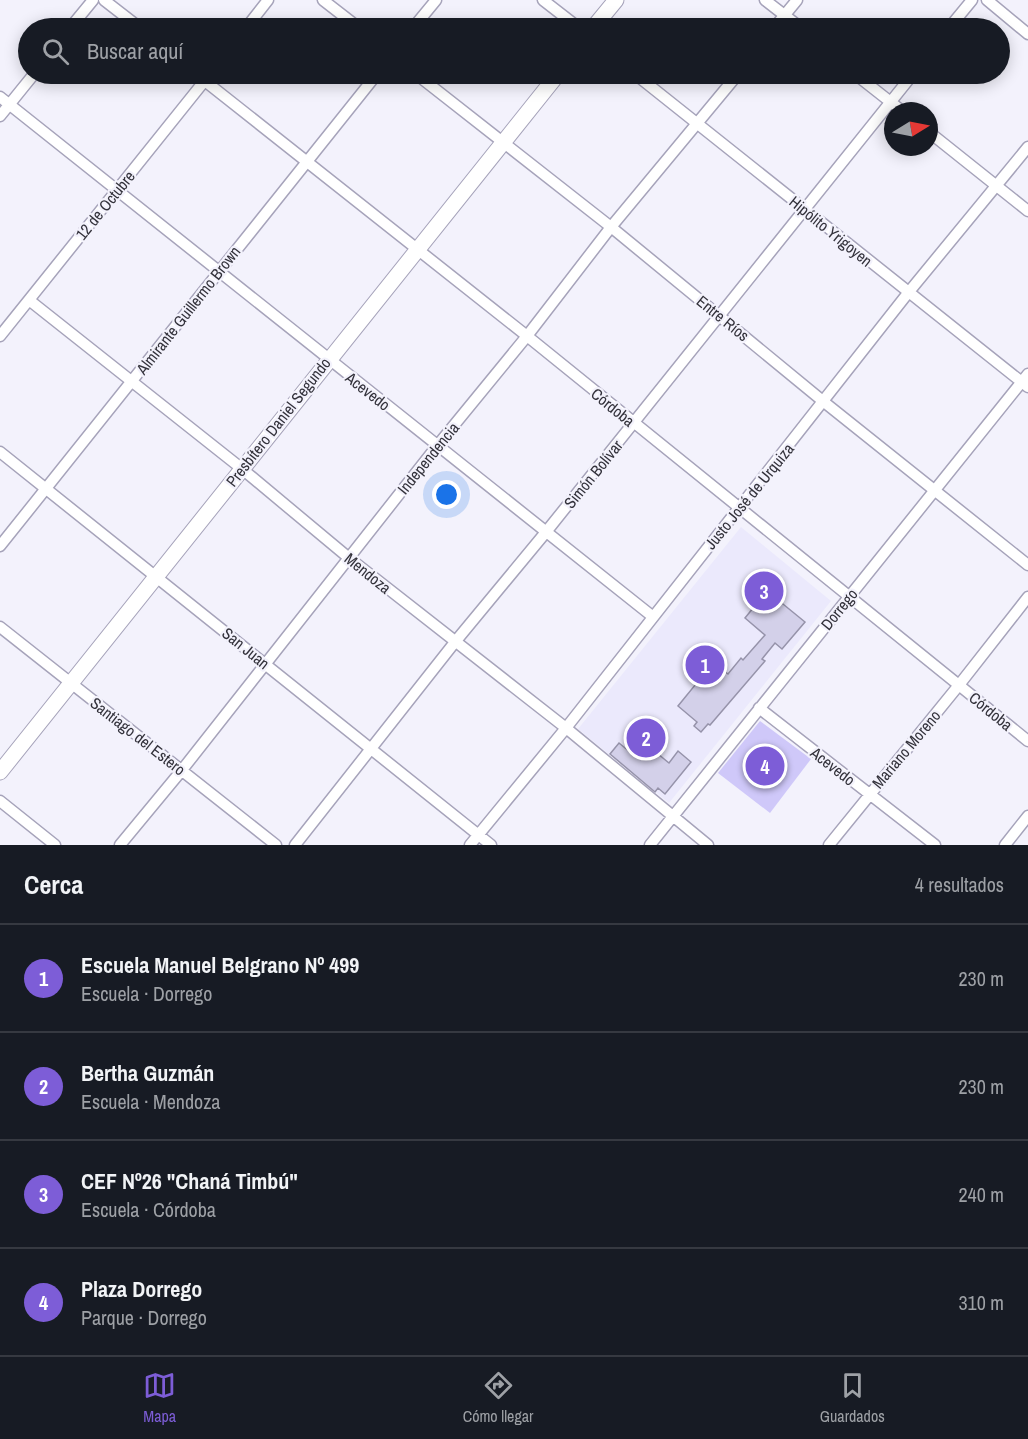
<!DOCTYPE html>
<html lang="es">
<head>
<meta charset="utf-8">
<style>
  :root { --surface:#171b24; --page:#242831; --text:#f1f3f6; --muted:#9ea1a6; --line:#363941; --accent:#7d5dd7 }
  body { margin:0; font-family:"Archivo Narrow",sans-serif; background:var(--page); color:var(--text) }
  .compass { position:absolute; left:884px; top:102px; width:54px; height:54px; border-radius:50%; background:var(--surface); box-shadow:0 3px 15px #0003; rotate:80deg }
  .you { position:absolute; left:447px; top:495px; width:21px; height:21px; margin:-15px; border:4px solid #fff; border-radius:50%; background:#1a73e8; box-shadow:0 0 0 9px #1a73e833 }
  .badge { display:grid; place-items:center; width:39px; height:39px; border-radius:50%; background:var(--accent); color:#fff; font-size:20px; font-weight:700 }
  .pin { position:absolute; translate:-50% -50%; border:3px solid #fff; box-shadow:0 2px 6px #0006 }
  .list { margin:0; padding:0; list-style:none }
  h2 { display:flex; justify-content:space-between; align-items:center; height:78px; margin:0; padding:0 24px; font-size:26px }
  h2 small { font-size:20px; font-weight:400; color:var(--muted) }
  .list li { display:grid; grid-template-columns:39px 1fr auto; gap:18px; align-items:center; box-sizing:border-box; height:108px; padding:0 24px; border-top:2px solid var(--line) }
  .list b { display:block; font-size:22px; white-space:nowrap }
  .list p { margin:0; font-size:20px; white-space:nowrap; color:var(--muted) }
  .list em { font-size:20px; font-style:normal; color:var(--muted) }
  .icon { flex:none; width:33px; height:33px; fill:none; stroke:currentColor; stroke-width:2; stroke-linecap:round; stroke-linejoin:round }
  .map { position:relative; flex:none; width:1028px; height:845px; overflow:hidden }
  .search { position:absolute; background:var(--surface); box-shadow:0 3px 15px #0003; left:18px; right:18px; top:18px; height:66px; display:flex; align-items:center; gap:15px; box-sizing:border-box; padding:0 21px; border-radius:33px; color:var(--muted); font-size:22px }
  .sheet { height:510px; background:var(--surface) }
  nav { display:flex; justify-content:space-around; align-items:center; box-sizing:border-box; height:84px; border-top:2px solid var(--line); background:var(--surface); font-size:16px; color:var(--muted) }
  nav a { display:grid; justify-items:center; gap:3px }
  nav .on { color:var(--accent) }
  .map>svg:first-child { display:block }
  .built { fill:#ebe9fc }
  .green { fill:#cfc8f9 }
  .building { fill:#d3d0e9; stroke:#9693aa; stroke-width:1.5 }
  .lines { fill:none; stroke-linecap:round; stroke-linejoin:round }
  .minor-casing { stroke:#a6a3ba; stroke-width:13 }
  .secondary-casing { stroke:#a6a3ba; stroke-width:17 }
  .minor { stroke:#fff; stroke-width:10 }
  .secondary { stroke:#fff; stroke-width:15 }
  .labels { text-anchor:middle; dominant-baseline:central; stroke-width:4.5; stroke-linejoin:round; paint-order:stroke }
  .street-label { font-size:16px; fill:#33323b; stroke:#f3f2fc }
</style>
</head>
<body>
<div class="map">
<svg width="1028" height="845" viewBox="0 0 1028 845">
  <rect width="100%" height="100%" fill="#f3f2fc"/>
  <!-- built -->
  <path class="built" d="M 741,527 L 831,601 L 669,803 L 578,729 Z"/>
  <!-- green -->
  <path class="green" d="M 760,721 L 811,759 L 770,813 L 718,773 Z"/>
  <!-- building -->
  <path class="building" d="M 767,591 L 805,622 L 782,649 L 775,643 L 762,659 L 765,661 L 710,725 L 708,724 L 701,732 L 694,726 L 697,722 L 678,706 L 696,684 L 692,681 L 701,671 L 697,668 L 698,661 L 704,659 L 708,663 L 717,652 L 723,657 L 716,665 L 728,674 L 741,658 L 743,660 L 765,635 L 745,618 Z
    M 619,743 L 636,757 L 646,744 L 669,763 L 678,751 L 691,762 L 665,794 L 658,788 L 655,792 L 610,754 Z"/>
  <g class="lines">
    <!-- minor casing -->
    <g class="minor-casing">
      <path id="minor" d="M 104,0 L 140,28
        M 323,0 L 359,28
        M 543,0 L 579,28
        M 765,0 L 801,28
        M 987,0 L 1028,34
        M 70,28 L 93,0
        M 246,28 L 268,0
        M 413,28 L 436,0
        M 774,28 L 797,0
        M 949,28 L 972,0
        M 196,74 L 527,336 L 1028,741
        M 416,74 L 611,227 L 824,402 L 1028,565
        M 635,74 L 1028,387
        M 855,74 L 902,111
        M 0,97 L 652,616
        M 0,116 L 34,74
        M 929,132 L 1028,211
        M 29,300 L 241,468 L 349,558 L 566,728 L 708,845
        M 0,336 L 210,74
        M 0,452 L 491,845
        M 0,546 L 377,74
        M 0,627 L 276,845
        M 759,708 L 935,845
        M 0,801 L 55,845
        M 120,845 L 182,770 L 437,446 L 527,336 L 611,227 L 738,74
        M 295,845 L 455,642 L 546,532 L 913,74
        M 470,845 L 566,728 L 908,293 L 1028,147
        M 650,845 L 1028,374
        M 829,845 L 959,685 L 1028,597
        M 1005,845 L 1028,816"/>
    </g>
    <!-- secondary casing -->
    <g class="secondary-casing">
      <path id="secondary" d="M 593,28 L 616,0
        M 0,772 L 558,74"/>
    </g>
    <!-- minor -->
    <use href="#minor" class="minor"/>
    <!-- secondary -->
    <use href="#secondary" class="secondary"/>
  </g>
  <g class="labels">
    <!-- street labels -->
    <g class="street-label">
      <text transform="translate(105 205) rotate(-51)">12 de Octubre</text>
      <text transform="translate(831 231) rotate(39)">Hipólito Yrigoyen</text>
      <text transform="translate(188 310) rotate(-52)">Almirante Guillermo Brown</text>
      <text transform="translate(723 318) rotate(39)">Entre Ríos</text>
      <text transform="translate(368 391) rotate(38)">Acevedo</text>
      <text transform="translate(613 407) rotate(39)">Córdoba</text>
      <text transform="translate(278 422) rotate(-52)">Presbítero Daniel Segundo</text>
      <text transform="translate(428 458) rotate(-51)">Independencia</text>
      <text transform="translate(593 474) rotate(-51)">Simón Bolívar</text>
      <text transform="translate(749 496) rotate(-51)">Justo José de Urquiza</text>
      <text transform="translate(368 573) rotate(39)">Mendoza</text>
      <text transform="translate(839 609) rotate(-51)">Dorrego</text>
      <text transform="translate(246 648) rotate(39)">San Juan</text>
      <text transform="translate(991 711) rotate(39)">Córdoba</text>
      <text transform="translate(138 736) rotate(38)">Santiago del Estero</text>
      <text transform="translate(906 749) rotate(-50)">Mariano Moreno</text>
      <text transform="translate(833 766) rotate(38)">Acevedo</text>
    </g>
  </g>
</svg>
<svg class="compass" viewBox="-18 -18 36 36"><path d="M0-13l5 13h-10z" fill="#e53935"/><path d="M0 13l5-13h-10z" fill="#9ea1a6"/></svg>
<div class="you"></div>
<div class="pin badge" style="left:705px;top:665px">1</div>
<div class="pin badge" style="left:646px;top:738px">2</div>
<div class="pin badge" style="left:764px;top:591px">3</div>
<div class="pin badge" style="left:765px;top:766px">4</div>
<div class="search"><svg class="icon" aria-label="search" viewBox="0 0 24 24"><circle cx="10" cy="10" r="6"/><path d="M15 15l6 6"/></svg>Buscar aquí</div>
</div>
<section class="sheet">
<h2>Cerca<small>4 resultados</small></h2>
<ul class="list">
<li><span class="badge">1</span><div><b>Escuela Manuel Belgrano Nº 499</b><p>Escuela · Dorrego</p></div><em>230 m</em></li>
<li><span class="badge">2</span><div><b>Bertha Guzmán</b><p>Escuela · Mendoza</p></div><em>230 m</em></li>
<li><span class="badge">3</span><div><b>CEF Nº26 &quot;Chaná Timbú&quot;</b><p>Escuela · Córdoba</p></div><em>240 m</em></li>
<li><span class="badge">4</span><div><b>Plaza Dorrego</b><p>Parque · Dorrego</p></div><em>310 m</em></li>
</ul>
</section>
<nav>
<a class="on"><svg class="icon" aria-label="map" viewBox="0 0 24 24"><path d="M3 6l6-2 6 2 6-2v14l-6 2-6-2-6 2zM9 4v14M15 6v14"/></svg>Mapa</a>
<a><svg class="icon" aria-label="directions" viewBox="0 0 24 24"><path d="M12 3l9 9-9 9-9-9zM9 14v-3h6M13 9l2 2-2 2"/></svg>Cómo llegar</a>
<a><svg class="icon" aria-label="saved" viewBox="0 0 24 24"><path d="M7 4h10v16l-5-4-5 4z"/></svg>Guardados</a>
</nav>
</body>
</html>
